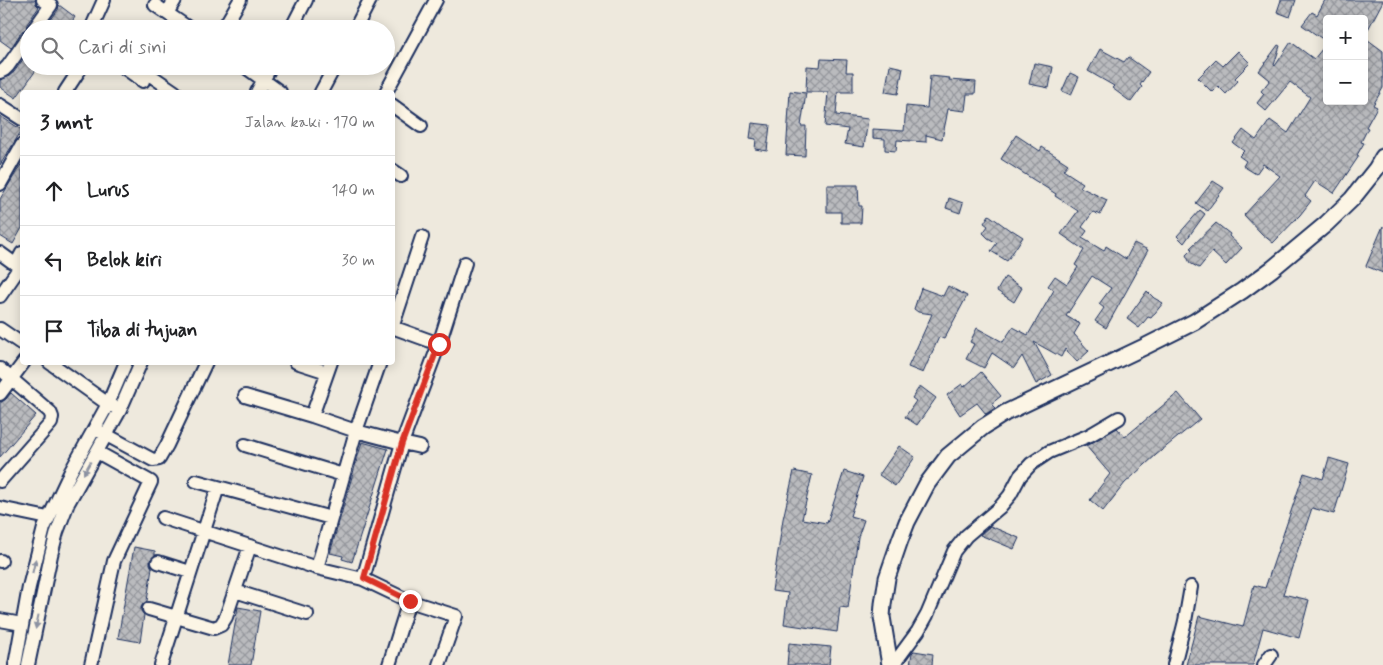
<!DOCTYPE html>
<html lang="id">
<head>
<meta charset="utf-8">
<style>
  :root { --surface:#fff; --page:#f2f2f2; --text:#202124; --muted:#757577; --line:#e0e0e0 }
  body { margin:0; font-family:Mynerve,sans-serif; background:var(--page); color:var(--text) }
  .controls { position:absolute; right:15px; top:15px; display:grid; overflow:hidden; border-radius:5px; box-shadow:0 2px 12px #0003 }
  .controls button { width:45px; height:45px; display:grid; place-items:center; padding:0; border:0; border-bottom:1px solid var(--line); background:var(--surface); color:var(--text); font:25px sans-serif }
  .stop { position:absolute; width:15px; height:15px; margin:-11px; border:4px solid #d93025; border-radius:50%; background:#fff }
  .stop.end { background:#d93025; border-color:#fff; box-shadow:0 1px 5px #0008 }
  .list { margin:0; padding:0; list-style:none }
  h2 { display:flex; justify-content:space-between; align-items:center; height:65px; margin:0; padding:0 20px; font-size:21px }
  h2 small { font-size:16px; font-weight:400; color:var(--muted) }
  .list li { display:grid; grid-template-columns:32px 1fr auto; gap:15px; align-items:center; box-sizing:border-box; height:70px; padding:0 20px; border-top:1px solid var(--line) }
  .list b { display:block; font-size:19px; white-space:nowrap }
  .list em { font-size:16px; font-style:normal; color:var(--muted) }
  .icon { flex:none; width:28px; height:28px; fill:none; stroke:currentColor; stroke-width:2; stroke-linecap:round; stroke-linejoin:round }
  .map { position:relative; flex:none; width:1383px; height:665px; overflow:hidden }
  .search { position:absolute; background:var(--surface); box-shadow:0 2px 12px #0003; left:20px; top:20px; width:375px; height:55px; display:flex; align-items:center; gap:12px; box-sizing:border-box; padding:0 18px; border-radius:28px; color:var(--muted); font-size:19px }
  .panel { position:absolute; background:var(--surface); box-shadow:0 2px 12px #0003; left:20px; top:90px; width:375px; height:275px; border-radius:5px }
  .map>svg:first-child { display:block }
  .building { fill:url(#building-cross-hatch); stroke:#1b2f5e }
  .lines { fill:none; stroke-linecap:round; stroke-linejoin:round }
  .minor-casing { stroke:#1b2f5e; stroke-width:16 }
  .tertiary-casing { stroke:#1b2f5e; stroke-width:19 }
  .minor { stroke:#fcf5e5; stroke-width:12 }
  .tertiary { stroke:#fcf5e5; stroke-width:15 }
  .oneway { fill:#8c92a2 }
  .route { stroke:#d93025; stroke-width:6 }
</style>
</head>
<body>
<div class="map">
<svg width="1383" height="665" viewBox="0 0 1383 665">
  <defs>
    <pattern id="building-cross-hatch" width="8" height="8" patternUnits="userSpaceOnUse" patternTransform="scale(1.25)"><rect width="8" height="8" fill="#babbbe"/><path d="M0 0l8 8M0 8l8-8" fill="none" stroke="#96989e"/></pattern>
  </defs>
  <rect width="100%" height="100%" fill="#eee9dd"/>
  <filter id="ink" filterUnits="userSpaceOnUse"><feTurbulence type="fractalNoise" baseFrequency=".02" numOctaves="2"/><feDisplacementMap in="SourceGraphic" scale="10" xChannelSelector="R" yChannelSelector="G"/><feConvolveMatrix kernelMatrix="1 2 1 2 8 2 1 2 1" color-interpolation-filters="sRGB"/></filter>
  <g filter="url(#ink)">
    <!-- building -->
    <path class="building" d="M 0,0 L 35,0 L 36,4 L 39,7 L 27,24 L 26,29 L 22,31 L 11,48 L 0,40 Z
      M 1281,0 L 1296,0 L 1290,17 L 1277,12 Z
      M 1325,0 L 1383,0 L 1383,1 L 1364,37 L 1364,19 L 1327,19 L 1327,42 L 1302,25 L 1312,12 L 1317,15 Z
      M 59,5 L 75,17 L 67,29 L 44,29 L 58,10 Z
      M 1364,37 L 1383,51 L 1383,88 L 1373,105 L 1377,107 L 1366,127 L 1368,128 L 1361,142 L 1364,143 L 1357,155 L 1359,156 L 1334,193 L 1315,181 L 1305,196 L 1311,201 L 1300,215 L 1273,243 L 1262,234 L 1244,215 L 1280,176 L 1263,164 L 1256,174 L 1243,166 L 1246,161 L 1239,156 L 1244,151 L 1233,143 L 1243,130 L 1256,140 L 1270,120 L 1288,133 L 1310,97 L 1290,82 L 1266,111 L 1257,103 L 1264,94 L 1261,91 L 1270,80 L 1259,71 L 1278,45 L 1280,46 L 1274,65 L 1275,66 L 1291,42 L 1314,59 L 1327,43 L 1327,101 L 1364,101 Z
      M 1100,49 L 1124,62 L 1128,57 L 1149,72 L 1140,85 L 1142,87 L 1131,102 L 1112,88 L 1114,86 L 1088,71 Z
      M 29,51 L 29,66 L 39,66 L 16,98 L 0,87 L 0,80 L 8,77 L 14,72 Z
      M 1238,51 L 1250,63 L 1235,78 L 1238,81 L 1226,94 L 1218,86 L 1212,92 L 1198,78 L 1216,60 L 1223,66 Z
      M 821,59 L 847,60 L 846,72 L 853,72 L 853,92 L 838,92 L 836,115 L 868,119 L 864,147 L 845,144 L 848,129 L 825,126 L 828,92 L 806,92 L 807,66 L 820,67 Z
      M 1034,63 L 1053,67 L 1049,88 L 1029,84 Z
      M 890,65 L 903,68 L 898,94 L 885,92 Z
      M 1070,73 L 1079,77 L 1071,95 L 1062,91 Z
      M 930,76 L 950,78 L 949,80 L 976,82 L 975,94 L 967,94 L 965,111 L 948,109 L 946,120 L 942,139 L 926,135 L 926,142 L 897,140 L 896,151 L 885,150 L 885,139 L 873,138 L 873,129 L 904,131 L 906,106 L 927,108 Z
      M 790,91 L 806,93 L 801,126 L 806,126 L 805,156 L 786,155 Z
      M 0,116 L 22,130 L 0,165 Z
      M 752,123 L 770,125 L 767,151 L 755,149 L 756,139 L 750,138 Z
      M 1016,135 L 1040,151 L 1042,147 L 1068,164 L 1063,170 L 1083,183 L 1080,187 L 1107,200 L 1100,215 L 1093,212 L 1082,227 L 1087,231 L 1082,238 L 1104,251 L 1106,246 L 1126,259 L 1134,243 L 1148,250 L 1136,272 L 1137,272 L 1106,328 L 1095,321 L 1104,308 L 1099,304 L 1111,288 L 1092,276 L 1066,316 L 1080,324 L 1074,334 L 1089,351 L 1077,362 L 1065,349 L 1061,357 L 1034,342 L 1052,375 L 1036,384 L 1022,356 L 1014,368 L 992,353 L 984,368 L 966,359 L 974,344 L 970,342 L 977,328 L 1003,342 L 1013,327 L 1028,335 L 1054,290 L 1048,286 L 1055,276 L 1067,284 L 1078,267 L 1075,265 L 1084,250 L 1061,234 L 1078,211 L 1055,196 L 1056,194 L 1001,159 Z
      M 22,163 L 22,228 L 13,244 L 0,236 L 0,199 Z
      M 1213,181 L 1224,188 L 1207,211 L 1196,203 Z
      M 827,185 L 858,185 L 859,206 L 862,206 L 861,223 L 841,223 L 841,212 L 827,212 Z
      M 949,198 L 963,203 L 960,213 L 946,208 Z
      M 1200,210 L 1205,214 L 1184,243 L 1177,236 Z
      M 989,215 L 1011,231 L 1012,230 L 1023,237 L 1007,261 L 991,251 L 997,243 L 988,238 L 983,233 L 988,226 L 984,223 Z
      M 1216,223 L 1230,234 L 1229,236 L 1242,248 L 1226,265 L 1212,252 L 1199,268 L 1190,263 L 1186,255 L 1192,249 L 1190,248 Z
      M 1383,226 L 1383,273 L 1366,266 Z
      M 1005,277 L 1022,288 L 1014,302 L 997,291 Z
      M 948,286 L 967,296 L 944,339 L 939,337 L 923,373 L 908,367 L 932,314 L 918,312 L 914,309 L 921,288 L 943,296 Z
      M 1147,291 L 1154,298 L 1163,303 L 1151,318 L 1148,317 L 1139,328 L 1127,319 Z
      M 981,372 L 1001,396 L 991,404 L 995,408 L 986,414 L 977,403 L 960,415 L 947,395 L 962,384 L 964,387 Z
      M 920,386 L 936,398 L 917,425 L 905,417 L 916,401 L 912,398 Z
      M 11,393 L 36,415 L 0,457 L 0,403 L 6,399 Z
      M 1178,393 L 1200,419 L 1156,455 L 1125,483 L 1103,511 L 1090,500 L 1110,474 L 1086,446 L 1117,428 L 1125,437 Z
      M 362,442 L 388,449 L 352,562 L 342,559 L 343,556 L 330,553 Z
      M 899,446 L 915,457 L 895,486 L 879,475 Z
      M 1329,458 L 1349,464 L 1334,514 L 1312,508 L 1283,594 L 1309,600 L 1299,638 L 1263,628 L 1253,665 L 1186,665 L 1199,616 L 1243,627 L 1254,585 L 1265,588 L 1304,473 L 1323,479 Z
      M 794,471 L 812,475 L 802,519 L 827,523 L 844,471 L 863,477 L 850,516 L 864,520 L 858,537 L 848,608 L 840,607 L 837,632 L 784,624 L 788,593 L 772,591 L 783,519 Z
      M 990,526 L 1019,538 L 1014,549 L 980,535 Z
      M 134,547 L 155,551 L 155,555 L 150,560 L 150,564 L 152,568 L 147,601 L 143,604 L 141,607 L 141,611 L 144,615 L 140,642 L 118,638 Z
      M 238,607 L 260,611 L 251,665 L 228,665 Z
      M 789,643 L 831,647 L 829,665 L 787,665 Z
      M 914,651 L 933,654 L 932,665 L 910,665 L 912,653 Z"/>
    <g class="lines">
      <!-- minor casing -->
      <g class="minor-casing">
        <path id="minor" d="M 155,5 L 190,29
          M 167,13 L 175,0
          M 34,29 L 51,5 L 43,0
          M 91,29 L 104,0
          M 223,29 L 240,0
          M 291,29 L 306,0
          M 355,29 L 370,0
          M 122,66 L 143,81
          M 137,66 L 175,92
          M 244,66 L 280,92
          M 0,72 L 4,70 L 8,66 L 29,36
          M 65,92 L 82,66
          M 257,92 L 271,66
          M 321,92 L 335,66
          M 386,92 L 436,0
          M 0,105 L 22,119
          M 392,105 L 421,126
          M 392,170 L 401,176
          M 0,184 L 22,145
          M 0,253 L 22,269
          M 16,264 L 22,253
          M 0,296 L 20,267
          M 392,327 L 439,344
          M 392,328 L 422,237
          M 0,329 L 22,344
          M 49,362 L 108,404 L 115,407
          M 296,362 L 327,372
          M 0,369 L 50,412 L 52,417 L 51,423 L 0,481
          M 0,394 L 24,362
          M 245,396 L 312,416 L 356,431 L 402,443 L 439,344 L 465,263
          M 312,416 L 331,362
          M 99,431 L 153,460 L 159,459 L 167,445 L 206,362
          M 245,445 L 343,475
          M 196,481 L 331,518
          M 0,508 L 48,518
          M 163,518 L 317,568 L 363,579 L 402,443 L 420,447
          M 0,561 L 1,561
          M 158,562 L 190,572
          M 317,568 L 356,431 L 380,362
          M 363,579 L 409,601 L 456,616 L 439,665
          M 235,591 L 307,614
          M 149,609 L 214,628 L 221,625 L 226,617 L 250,546
          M 0,620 L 22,624
          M 15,665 L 29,587 L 44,528 L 71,471 L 108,404 L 126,362
          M 28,665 L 51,555 L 57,532 L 68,503 L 120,410 L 141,362
          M 91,665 L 114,561 L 151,482 L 97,452
          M 161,665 L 218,487
          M 389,665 L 409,601
          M 893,665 L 918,631 L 927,615 L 954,551 L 966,536 L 1000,507 L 1010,495 L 1020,476 L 1031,464 L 1049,452 L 1090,435 L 1119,418
          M 1174,665 L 1185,621 L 1191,587
          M 1264,665 L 1271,655"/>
      </g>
      <!-- tertiary casing -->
      <g class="tertiary-casing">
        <path id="tertiary" d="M 890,665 L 882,617 L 883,604 L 887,578 L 900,540 L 907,522 L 927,484 L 948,456 L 983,427 L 1005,413 L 1144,347 L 1194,322 L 1242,291 L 1272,269 L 1326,224 L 1352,199 L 1376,169 L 1383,157"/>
      </g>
      <!-- minor -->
      <use href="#minor" class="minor"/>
      <!-- tertiary -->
      <use href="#tertiary" class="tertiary"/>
    </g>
    <!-- one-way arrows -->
    <defs><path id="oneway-solid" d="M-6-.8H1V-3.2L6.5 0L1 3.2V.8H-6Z" transform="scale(1.25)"/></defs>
    <g class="oneway">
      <use href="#oneway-solid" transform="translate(87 468) rotate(119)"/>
      <use href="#oneway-solid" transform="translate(34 566) rotate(-77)"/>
      <use href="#oneway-solid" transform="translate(37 622) rotate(102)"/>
    </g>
  </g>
  <g class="lines" filter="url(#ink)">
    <!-- route -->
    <path class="route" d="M 410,601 L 364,578 L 402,443 L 439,344"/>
  </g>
</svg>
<div class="controls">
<button>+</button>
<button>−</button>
</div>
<div class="stop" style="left:439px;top:344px"></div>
<div class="stop end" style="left:410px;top:601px"></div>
<div class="search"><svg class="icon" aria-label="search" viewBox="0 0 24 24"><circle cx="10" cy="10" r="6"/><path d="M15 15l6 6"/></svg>Cari di sini</div>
<section class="panel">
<h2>3 mnt<small>Jalan kaki · 170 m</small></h2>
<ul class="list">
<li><svg class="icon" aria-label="ahead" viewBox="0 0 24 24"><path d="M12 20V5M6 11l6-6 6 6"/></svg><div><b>Lurus</b></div><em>140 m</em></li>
<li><svg class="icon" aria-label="left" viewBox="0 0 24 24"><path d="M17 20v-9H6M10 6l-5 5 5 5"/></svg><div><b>Belok kiri</b></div><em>30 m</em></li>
<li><svg class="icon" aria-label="arrive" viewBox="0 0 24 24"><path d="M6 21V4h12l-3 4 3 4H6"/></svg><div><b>Tiba di tujuan</b></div></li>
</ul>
</section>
</div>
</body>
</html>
